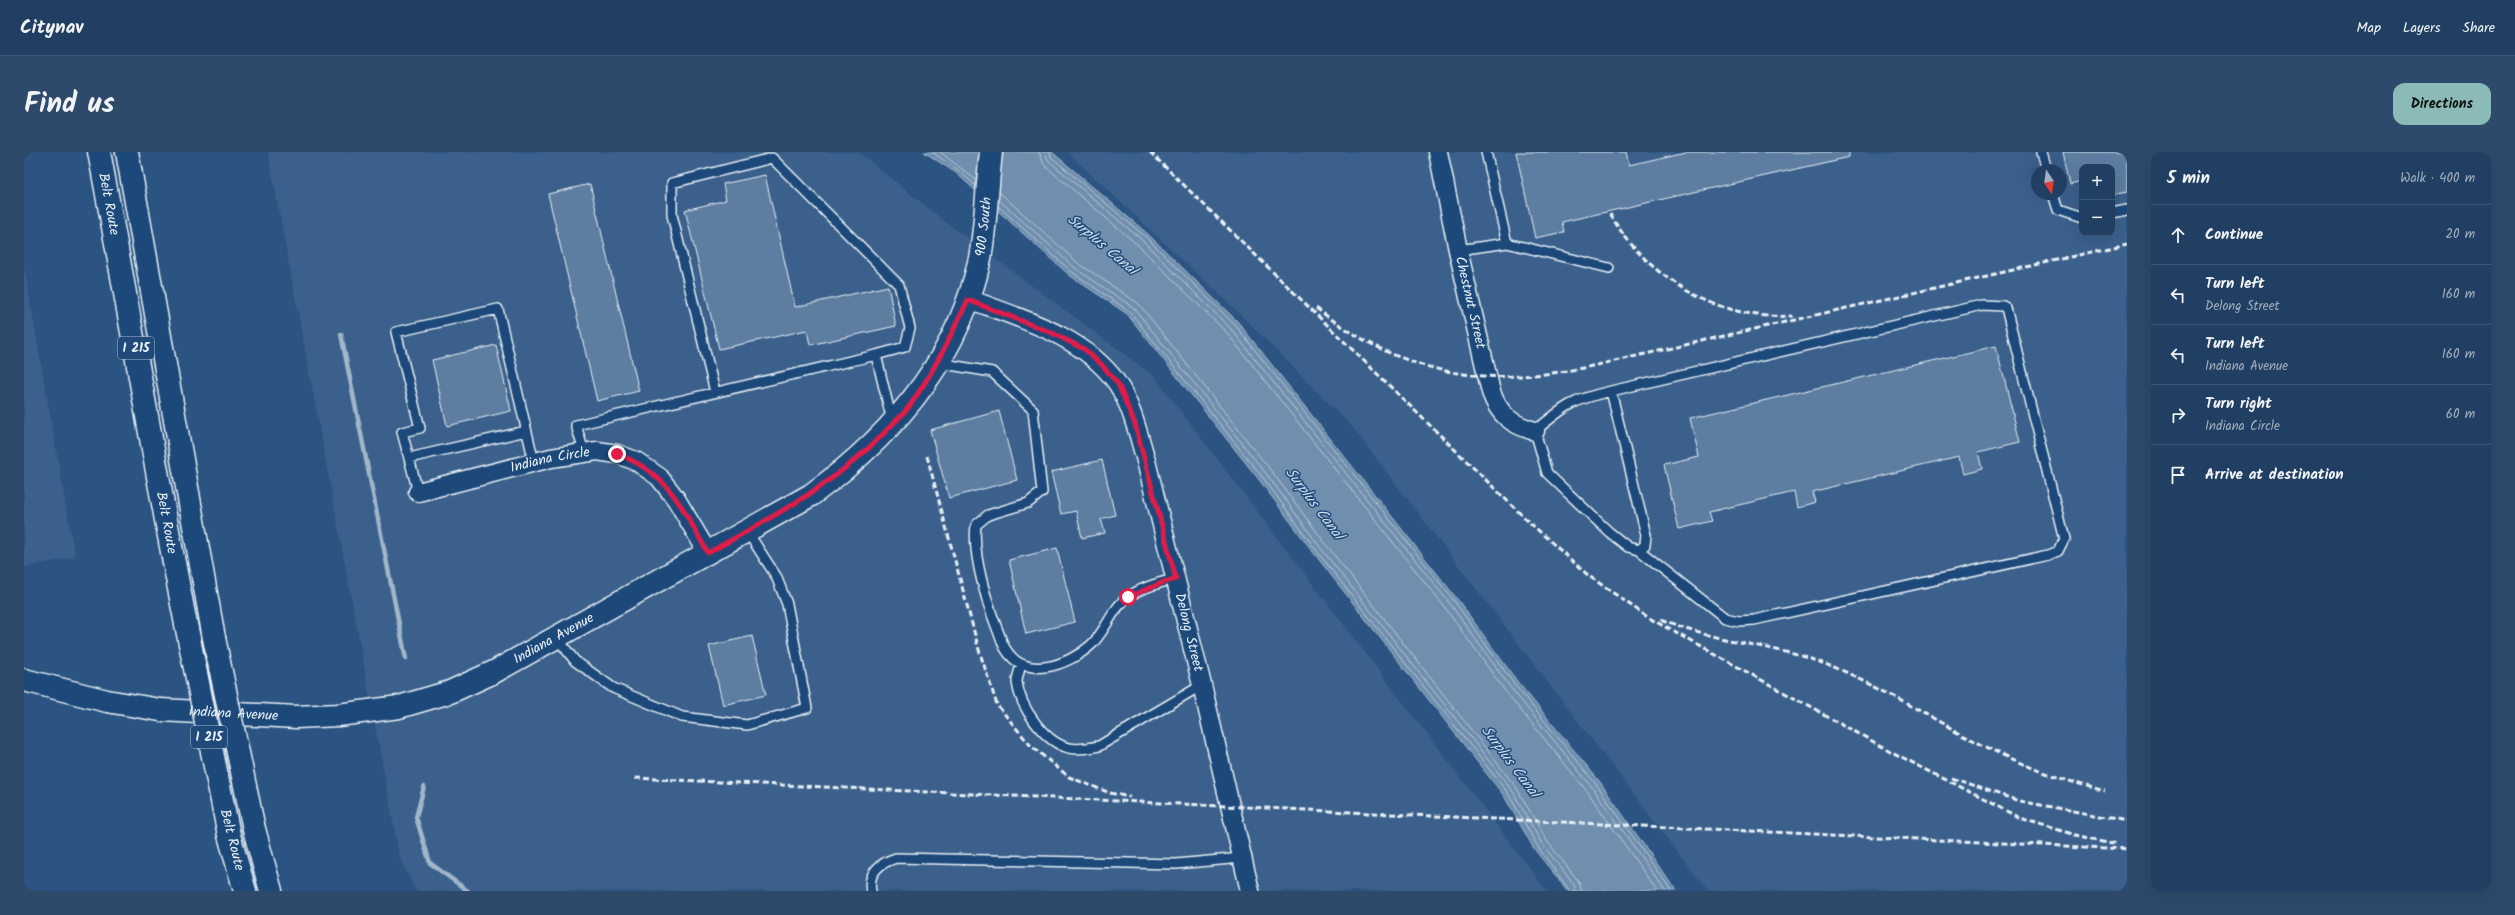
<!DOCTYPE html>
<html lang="en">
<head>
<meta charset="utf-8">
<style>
  :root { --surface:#203f62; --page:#2d4a6b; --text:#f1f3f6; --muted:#a2afbe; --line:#3d5877; --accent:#8bbbb9 }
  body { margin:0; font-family:Kalam,sans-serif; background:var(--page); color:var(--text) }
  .controls { position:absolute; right:12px; top:12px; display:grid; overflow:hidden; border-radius:8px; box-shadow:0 4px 16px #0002 }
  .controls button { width:36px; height:36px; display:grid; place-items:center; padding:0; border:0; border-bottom:1px solid var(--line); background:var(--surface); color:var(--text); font:20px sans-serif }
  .compass { position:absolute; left:2007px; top:12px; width:36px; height:36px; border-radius:50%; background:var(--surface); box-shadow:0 4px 16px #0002; rotate:167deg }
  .stop { position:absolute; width:12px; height:12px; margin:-9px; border:3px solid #e11d48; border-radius:50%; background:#fff }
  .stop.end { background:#e11d48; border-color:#fff; box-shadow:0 1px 4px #0008 }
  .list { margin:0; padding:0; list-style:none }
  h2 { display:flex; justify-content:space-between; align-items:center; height:52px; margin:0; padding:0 16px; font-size:17px }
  h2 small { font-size:13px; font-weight:400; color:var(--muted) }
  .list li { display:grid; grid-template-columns:26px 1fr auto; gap:12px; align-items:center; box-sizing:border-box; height:60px; padding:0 16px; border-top:1px solid var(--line) }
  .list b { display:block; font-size:15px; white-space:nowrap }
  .list p { margin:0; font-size:13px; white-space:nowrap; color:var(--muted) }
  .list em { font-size:13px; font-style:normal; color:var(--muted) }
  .icon { flex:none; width:22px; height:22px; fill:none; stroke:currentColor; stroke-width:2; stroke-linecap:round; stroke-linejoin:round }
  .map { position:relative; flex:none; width:2103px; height:739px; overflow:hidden; border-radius:12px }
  header { display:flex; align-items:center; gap:24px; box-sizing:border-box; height:56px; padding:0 20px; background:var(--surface); border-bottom:1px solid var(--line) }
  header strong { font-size:19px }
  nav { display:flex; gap:22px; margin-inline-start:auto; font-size:14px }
  .intro { display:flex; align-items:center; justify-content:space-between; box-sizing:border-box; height:96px; padding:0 24px }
  h1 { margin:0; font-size:28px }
  .button { padding:10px 18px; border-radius:12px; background:var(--accent); color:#111; font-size:14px; font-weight:700 }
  main { display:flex; gap:24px; padding:0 24px }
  aside { flex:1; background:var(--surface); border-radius:12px; box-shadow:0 4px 16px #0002 }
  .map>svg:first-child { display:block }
  .built { fill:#3a608b; fill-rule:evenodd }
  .water { fill:#708ead; stroke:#a0b6cb }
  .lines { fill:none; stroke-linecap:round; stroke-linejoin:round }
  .shore { stroke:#b8c9da; stroke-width:1 }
  .stream { stroke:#a0b6cb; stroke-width:4.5 }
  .building { fill:#5d7da1; stroke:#e8f1f8 }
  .service-casing { stroke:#e8f1f8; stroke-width:12 }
  .minor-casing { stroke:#e8f1f8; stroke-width:21 }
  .tertiary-casing { stroke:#e8f1f8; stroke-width:25 }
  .motorway-casing { stroke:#e8f1f8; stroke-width:25 }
  .service { stroke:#1f4a7a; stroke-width:9 }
  .minor { stroke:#1f4a7a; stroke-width:18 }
  .tertiary { stroke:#1f4a7a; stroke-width:22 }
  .motorway { stroke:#1f4a7a; stroke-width:22 }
  .rail { stroke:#e8f1f8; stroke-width:3; stroke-dasharray:6 3; stroke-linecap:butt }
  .motorway-bridge-casing { stroke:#e8f1f8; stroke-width:25; stroke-linecap:butt }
  .motorway-bridge { stroke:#1f4a7a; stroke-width:22 }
  .route { stroke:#e11d48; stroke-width:5 }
  .labels { text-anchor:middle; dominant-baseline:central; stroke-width:3; stroke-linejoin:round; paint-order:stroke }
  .shield { fill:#1f4a7a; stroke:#acbfd2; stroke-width:1 }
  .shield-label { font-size:13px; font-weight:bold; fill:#e8f1f8 }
  .street-label { font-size:14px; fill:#e8f1f8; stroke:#1f4a7a }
  .water-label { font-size:15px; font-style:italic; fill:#d0dde9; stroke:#1f4a7a }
</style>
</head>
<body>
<header>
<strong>Citynav</strong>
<nav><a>Map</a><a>Layers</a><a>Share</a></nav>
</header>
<div class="intro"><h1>Find us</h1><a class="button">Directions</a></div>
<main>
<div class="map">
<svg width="2103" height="739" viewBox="0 0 2103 739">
  <rect width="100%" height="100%" fill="#2b5482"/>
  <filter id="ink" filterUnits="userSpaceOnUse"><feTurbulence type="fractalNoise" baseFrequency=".025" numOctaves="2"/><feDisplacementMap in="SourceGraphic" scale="8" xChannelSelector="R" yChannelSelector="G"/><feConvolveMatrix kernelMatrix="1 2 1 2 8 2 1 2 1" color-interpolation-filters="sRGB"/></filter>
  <g filter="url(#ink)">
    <!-- built -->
    <path class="built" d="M 244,0 L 834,0 L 918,67 L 1130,224 L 1523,739 L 392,739 L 376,707 Z
      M 1043,0 L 2103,0 L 2103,739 L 1684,739 L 1328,275 L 1209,155 ZM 2058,15 L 2088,15 L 2088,81 L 2058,81 ZM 2013,18 L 2037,18 L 2037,42 L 2013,42 Z
      M 0,114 L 51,405 L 0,415 Z"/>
    <!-- water -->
    <path class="water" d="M 900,0 L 1028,0 L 1125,83 L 1214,170 L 1434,448 L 1493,529 L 1576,630 L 1652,739 L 1544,739 L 1510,697 L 1480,644 L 1292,404 L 1236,329 L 1103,162 L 1045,123 L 932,21 Z"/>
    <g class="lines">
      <!-- shore -->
      <path class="shore" d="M 908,0 L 934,18 L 952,34
        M 916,0 L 952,28
        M 1015,0 L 1020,13 L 1115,94 L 1203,181 L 1422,457 L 1481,539 L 1563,639 L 1633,739
        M 1021,0 L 1024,8 L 1119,89 L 1207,177 L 1427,453 L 1486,535 L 1568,635 L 1641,739
        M 1026,0 L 1027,5 L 1123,86 L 1211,173 L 1431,450 L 1490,532 L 1572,632 L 1647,739
        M 975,40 L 1054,111 L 1115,152 L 1248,320 L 1304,395 L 1492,635 L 1523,689 L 1555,730 L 1558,739
        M 975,48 L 1051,116 L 1110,156 L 1244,324 L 1299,399 L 1488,638 L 1518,692 L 1550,732 L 1551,739
        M 974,54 L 1048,120 L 1106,160 L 1240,327 L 1295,402 L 1484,641 L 1514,695 L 1546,739"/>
      <!-- stream -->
      <path class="stream" d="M 317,182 L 382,507
        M 400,635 L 392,665 L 406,711 L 444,739"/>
    </g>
    <!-- building -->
    <path class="building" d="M 1492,0 L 1602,0 L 1605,13 L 1662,0 L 1825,0 L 1825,5 L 1538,70 L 1540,80 L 1511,86 Z
      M 2039,0 L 2103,0 L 2103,40 L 2088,43 L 2088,15 L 2058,15 L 2058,29 L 2046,32 Z
      M 741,23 L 771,155 L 864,134 L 872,174 L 786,193 L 783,178 L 695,197 L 661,58 L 702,48 L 699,32 Z
      M 566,32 L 615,239 L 573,249 L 524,42 Z
      M 472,193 L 487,259 L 423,274 L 408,208 Z
      M 1972,194 L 1996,290 L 1954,300 L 1958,317 L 1939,322 L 1935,305 L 1788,340 L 1791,350 L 1773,355 L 1770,340 L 1685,360 L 1688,369 L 1655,377 L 1640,313 L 1675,305 L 1666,266 Z
      M 975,259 L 993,328 L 925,346 L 906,278 Z
      M 1078,308 L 1091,363 L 1077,367 L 1081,381 L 1058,386 L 1052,359 L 1037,362 L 1027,320 Z
      M 1033,396 L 1051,470 L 1002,482 L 985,408 Z
      M 728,484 L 742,543 L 699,553 L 685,494 Z"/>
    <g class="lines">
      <!-- service casing -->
      <g class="service-casing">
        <path id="service" d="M 1462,0 L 1483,91 L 1585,116
          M 2017,0 L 2022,18
          M 2029,42 L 2034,58 L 2058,66
          M 2088,61 L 2103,58
          M 1434,98 L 1483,91
          M 914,211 L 968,220 L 1009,258 L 1018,340 L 1004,351 L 964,363 L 952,373 C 948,403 963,451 974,479 C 976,484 978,491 981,496 C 1000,530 1045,513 1067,493 C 1082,479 1088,456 1104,445 C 1117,436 1137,430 1152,427
          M 1587,239 L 1958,153 L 1979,154 L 1982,156 L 2040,387 L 2034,399 L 2024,403 L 1730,468 L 1715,469 L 1701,466 L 1615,398
          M 1587,239 L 1622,383 L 1621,393 L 1615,398 L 1604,395 L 1585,380 L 1523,321 L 1511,279 C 1541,254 1548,248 1587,239 Z
          M 691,240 L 648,63 L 648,31 L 748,6 L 875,133 L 886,176 L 881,195 L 852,203
          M 560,300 L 552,273 L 852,203 L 868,269
          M 385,306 L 502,279
          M 394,340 L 378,280 L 396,276 L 372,180 L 474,157 L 510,310
          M 533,486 L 551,509 L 589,536 L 658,565 L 723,573 L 783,556 L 763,452 L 752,424 L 723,379
          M 997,512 C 996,518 993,525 993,530 C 996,555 1020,590 1045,596 C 1055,598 1065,596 1075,594 L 1178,533
          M 847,739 C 843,721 856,711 872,706 L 1152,712 L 1218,706"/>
      </g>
      <!-- minor casing -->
      <g class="minor-casing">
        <g id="minor">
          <path id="s1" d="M 1414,0 L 1434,98 L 1467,240 C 1475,263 1488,273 1511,279"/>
          <path id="s2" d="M 945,147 C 997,167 1059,183 1093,231 C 1107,252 1114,281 1121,305 L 1178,533 L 1226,739"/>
          <path id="s3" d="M 394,340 L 527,306 L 573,299 L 593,302 L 612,309 L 635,325 L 652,347 L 684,401"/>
        </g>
      </g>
      <!-- tertiary casing -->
      <g class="tertiary-casing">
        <g id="tertiary">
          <path id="s4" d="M 0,528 L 83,549 L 136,558 L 272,565 L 314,563 L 375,555 L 426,540 L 470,520 L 787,343 C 868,284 935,207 956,106 C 962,72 963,35 967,0"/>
        </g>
      </g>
      <!-- motorway casing -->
      <g class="motorway-casing">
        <g id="motorway">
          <path id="s5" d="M 75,0 C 106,162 132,325 165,487"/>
          <path d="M 103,0 L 190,486"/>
          <path d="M 230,677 L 247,739"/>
          <path d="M 205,683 L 221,739"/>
        </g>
      </g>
      <!-- service -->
      <use href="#service" class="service"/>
      <!-- minor -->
      <use href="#minor" class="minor"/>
      <!-- tertiary -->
      <use href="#tertiary" class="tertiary"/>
      <!-- motorway -->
      <use href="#motorway" class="motorway"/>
      <!-- rail -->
      <path class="rail" d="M 1126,0 L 1506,371 L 1565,424 L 1625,466 L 1868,600 L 1996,666 L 2051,683 L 2093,692
        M 1586,62 C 1623,126 1694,169 1768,164
        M 1292,156 C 1384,226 1463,237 1573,213 L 2103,92
        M 903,304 L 955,498 L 973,553 L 1007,594 L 1045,625 L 1086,641 L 1106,645
        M 1637,468 C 1691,491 1752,492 1806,514 C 1871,540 1928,581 1992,609 C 2021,622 2050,631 2081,639
        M 611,626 L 2103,697
        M 1927,626 L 1995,649 L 2103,669"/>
      <!-- motorway-bridge casing -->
      <g class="motorway-bridge-casing">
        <path id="motorway-bridge" d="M 190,486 L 230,677
          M 165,487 L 205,683"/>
      </g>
      <!-- motorway-bridge -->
      <use href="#motorway-bridge" class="motorway-bridge"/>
    </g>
  </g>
  <g class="lines" filter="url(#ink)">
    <!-- route -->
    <path class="route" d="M 593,302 C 645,321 658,356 684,401 C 748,365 809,334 861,280 C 868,272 877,265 884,256 C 909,222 926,185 944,148 L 1026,180 L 1060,197 L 1078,213 L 1094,232 L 1111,272 L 1152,427 L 1140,430 L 1104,445"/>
  </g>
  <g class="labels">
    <!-- shield labels -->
    <g class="shield">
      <rect x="94" y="185" width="36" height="22" rx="3"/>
      <rect x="167" y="574" width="36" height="22" rx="3"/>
    </g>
    <g class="shield-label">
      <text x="112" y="196">I 215</text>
      <text x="185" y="585">I 215</text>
    </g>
    <!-- street labels -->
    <g class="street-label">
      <text stroke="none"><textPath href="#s5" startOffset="53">Belt Route</textPath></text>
      <text stroke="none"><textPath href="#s4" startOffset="1173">900 South</textPath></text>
      <text stroke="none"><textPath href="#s1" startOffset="154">Chestnut Street</textPath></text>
      <text stroke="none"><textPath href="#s3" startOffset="136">Indiana Circle</textPath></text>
      <text stroke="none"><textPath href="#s5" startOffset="377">Belt Route</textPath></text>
      <text stroke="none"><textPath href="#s2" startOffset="433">Delong Street</textPath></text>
      <text stroke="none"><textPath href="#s4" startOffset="549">Indiana Avenue</textPath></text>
      <text stroke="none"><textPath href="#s4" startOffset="213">Indiana Avenue</textPath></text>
      <text transform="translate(208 688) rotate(76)">Belt Route</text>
    </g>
    <!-- water labels -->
    <g class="water-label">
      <text transform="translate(1078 93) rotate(40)">Surplus Canal</text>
      <text transform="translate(1290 352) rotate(53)">Surplus Canal</text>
      <text transform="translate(1486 610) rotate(53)">Surplus Canal</text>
    </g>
  </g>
</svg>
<div class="controls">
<button>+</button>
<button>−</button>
</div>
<svg class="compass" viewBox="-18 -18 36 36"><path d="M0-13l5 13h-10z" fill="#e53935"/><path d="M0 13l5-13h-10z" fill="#a2afbe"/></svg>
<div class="stop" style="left:1104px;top:445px"></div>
<div class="stop end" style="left:593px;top:302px"></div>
</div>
<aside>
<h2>5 min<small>Walk · 400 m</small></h2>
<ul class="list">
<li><svg class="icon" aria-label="ahead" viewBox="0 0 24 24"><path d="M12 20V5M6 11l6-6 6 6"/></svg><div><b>Continue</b></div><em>20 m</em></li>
<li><svg class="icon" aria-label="left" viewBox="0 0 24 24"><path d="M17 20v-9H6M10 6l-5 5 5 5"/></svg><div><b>Turn left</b><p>Delong Street</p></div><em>160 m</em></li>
<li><svg class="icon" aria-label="left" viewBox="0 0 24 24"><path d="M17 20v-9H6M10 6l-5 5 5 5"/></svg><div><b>Turn left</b><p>Indiana Avenue</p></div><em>160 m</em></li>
<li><svg class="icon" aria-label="right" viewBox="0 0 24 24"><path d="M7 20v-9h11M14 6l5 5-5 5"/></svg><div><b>Turn right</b><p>Indiana Circle</p></div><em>60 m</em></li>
<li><svg class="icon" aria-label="arrive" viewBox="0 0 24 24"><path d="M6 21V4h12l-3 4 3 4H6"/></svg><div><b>Arrive at destination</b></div></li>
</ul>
</aside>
</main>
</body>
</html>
